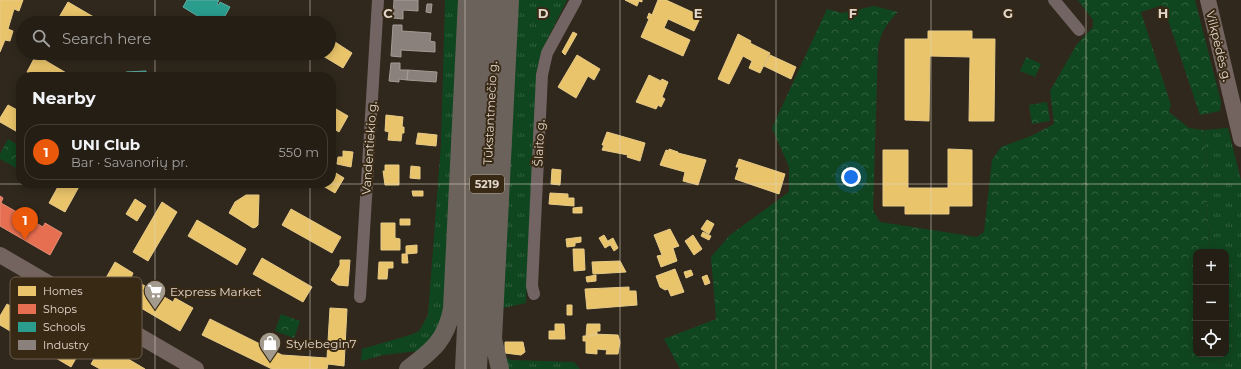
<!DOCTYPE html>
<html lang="en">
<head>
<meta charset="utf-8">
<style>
  :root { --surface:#241e15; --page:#302b22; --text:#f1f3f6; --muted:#a3a2a0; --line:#413c34; --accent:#ea580c }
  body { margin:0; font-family:Montserrat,sans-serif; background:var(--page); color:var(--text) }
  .controls { position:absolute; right:12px; bottom:12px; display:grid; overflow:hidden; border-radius:8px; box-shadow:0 2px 10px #0003 }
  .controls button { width:36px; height:36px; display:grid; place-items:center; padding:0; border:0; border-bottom:1px solid var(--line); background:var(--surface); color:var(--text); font:20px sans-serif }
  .you { position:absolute; left:851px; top:177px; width:14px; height:14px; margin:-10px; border:3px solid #fff; border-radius:50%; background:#1a73e8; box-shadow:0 0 0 6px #1a73e833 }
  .badge { display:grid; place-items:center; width:26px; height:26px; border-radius:50%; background:var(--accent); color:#fff; font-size:13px; font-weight:700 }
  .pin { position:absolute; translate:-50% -33px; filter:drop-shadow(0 1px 2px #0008) }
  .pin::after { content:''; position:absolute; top:21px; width:14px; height:12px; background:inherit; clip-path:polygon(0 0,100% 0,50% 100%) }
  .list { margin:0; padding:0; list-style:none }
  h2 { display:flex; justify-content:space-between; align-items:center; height:52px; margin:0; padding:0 16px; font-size:17px }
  h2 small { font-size:13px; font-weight:400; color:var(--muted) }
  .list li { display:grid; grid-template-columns:26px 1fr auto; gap:12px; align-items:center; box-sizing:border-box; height:56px; margin:0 8px 8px; padding:0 8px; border:1px solid var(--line); border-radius:16px }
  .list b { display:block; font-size:15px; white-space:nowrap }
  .list p { margin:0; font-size:13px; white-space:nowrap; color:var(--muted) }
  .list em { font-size:13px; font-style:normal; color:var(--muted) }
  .icon { flex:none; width:22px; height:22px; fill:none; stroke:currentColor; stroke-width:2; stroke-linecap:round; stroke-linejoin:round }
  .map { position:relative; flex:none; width:1241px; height:369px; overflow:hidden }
  .search { position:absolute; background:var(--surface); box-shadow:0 2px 10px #0003; left:16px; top:16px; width:320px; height:44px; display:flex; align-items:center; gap:10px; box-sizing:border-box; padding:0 14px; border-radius:22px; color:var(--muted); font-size:15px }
  .panel { position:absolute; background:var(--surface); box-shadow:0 2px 10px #0003; left:16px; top:72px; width:320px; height:116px; border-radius:16px }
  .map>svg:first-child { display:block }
  .grass { fill:url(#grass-tufts) }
  .forest { fill:url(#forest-crowns) }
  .homes { fill:#e9c46a; stroke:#e7ca87 }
  .shops { fill:#e76f51; stroke:#e58e76 }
  .schools { fill:#2a9d8f; stroke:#61aea1 }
  .industry { fill:#8a817c; stroke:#a49b94 }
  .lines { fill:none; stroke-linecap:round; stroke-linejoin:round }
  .minor { stroke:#726463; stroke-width:12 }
  .major { stroke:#736460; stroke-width:16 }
  .highway { stroke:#6c625c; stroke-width:18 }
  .grid { fill:none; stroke:#e1d7cb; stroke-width:1; stroke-opacity:0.55 }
  .labels { text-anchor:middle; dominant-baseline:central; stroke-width:4; stroke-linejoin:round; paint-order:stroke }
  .shield { fill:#382914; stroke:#aea394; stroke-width:1 }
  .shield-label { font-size:11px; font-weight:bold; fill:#e1d7cb }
  .street-label { font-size:12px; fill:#e1d7cb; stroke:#382914 }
  .poi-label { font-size:12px; fill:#e1d7cb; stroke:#382914; text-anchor:start }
  .key { fill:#382914; stroke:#6b5d4b; stroke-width:1 }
  .key-label { font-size:11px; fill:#e1d7cb }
  .grid-label { font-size:13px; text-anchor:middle; font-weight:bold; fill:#e1d7cb; stroke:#382914; stroke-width:4; stroke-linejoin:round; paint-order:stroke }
</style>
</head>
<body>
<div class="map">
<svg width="1241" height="369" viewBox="0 0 1241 369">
  <defs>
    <pattern id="grass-tufts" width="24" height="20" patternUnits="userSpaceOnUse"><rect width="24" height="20" fill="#10461f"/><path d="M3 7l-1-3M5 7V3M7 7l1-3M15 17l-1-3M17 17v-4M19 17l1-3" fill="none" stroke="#32603e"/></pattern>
    <pattern id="forest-crowns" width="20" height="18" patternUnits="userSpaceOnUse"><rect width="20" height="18" fill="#10461f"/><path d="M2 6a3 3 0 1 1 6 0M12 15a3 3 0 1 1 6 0" fill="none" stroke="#32603e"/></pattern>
  </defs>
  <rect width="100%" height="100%" fill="#30281c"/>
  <!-- grass -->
  <path class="grass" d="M 445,0 L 461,0 L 447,307 L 441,331 L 418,351 L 383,355 L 361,361 L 362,349 L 410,335 L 419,331 L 428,315 L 441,144 Z
    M 517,0 L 567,0 L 543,48 L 537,70 L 526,303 L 503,308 Z
    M 1228,128 L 1241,180 L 1241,369 L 1221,369 L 1219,354 L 1226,354 L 1226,252 L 1209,252 L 1205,145 L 1203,130 Z
    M 504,356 L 511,360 L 574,362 L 580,369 L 507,369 Z"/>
  <!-- forest -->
  <path class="forest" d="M 1078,0 L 1195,0 L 1221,102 L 1220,111 L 1200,115 L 1163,5 L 1141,12 L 1171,105 L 1169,112 L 1189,128 L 1203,130 L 1205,145 L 1209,252 L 1196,252 L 1196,354 L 1219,354 L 1221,369 L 680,369 L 664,339 L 716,319 L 711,257 L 730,235 L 789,192 L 789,167 L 772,128 L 827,9 L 842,13 L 874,6 L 898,12 C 886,24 881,32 878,48 L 873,210 L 880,222 L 977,237 L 984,232 L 992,160 L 1001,147 L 1033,135 L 1054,124 L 1050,91 L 1077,44 L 1093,27 L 1093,20 Z
    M 1026,57 L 1041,64 L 1035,77 L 1020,71 Z
    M 1047,102 L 1050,121 L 1032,124 L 1029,105 Z
    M 8,139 L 21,147 L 21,159 L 16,168 L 0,159 L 0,154 Z
    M 281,314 L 300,321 L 294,338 L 275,331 Z"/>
  <!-- homes -->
  <path class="homes" d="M 0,0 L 23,0 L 19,11 L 14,9 L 8,29 L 13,31 L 10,41 L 5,40 L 0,52 Z
    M 625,0 L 642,0 L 642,2 L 639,1 L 637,6 Z
    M 658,0 L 666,0 L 701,16 L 694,31 L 668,19 L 664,28 L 690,40 L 683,56 L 641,37 L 649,19 L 647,18 L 648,16 L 649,13 L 652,15 Z
    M 68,2 L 104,23 L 64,23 L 58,19 Z
    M 928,31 L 972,31 L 972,39 L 995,39 L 994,121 L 969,121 L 970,57 L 930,56 L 929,121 L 905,120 L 905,39 L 928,39 Z
    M 573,32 L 577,34 L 565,55 L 562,52 Z
    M 738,34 L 751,41 L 750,43 L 770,53 L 760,73 L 749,68 L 752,61 L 743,56 L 729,84 L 718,79 Z
    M 329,38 L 352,53 L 343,68 L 318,53 L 329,53 Z
    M 36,55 L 73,77 L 36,77 L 27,72 Z
    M 577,55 L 600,69 L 594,80 L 588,76 L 576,98 L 558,87 Z
    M 770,55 L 796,67 L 791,79 L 764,66 Z
    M 649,75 L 661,81 L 662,79 L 668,82 L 662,97 L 665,99 L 661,107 L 658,105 L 656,109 L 636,102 Z
    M 8,105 L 21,112 L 21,134 L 0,122 L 0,118 Z
    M 331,106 L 348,116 L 339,132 L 331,127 Z
    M 386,115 L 403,117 L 402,127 L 404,127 L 404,133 L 402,133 L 401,141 L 388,140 L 389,132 L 385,131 Z
    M 607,132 L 645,143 L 640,161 L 627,157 L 628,155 L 602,150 L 604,145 L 602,145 Z
    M 418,133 L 437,135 L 436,146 L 416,144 Z
    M 669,149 L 678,152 L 678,153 L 706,160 L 698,185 L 683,181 L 685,172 L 660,165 L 666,150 L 669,151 Z
    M 948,149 L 972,150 L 972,206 L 949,206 L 949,214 L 905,214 L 905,206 L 883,206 L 883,150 L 908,150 L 908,188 L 948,188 Z
    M 343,151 L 353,152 L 351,167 L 337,164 L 338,157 L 343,157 Z
    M 739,159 L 785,174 L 779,194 L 735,179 L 739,167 L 736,167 Z
    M 385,165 L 399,165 L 399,185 L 385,185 L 383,171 L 385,171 Z
    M 411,166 L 420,167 L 420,179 L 410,178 Z
    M 552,169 L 561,170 L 560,185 L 551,184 Z
    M 331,170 L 344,178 L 335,193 L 318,183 L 331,183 Z
    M 60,183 L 81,183 L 65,212 L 49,203 Z
    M 412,191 L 423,191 L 423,196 L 413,196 Z
    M 550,193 L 568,194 L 568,198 L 574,198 L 574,206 L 549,204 Z
    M 246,195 L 259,195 L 258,225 L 256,227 L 253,228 L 229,213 L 235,202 Z
    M 135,199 L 146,206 L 137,221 L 126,214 Z
    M 162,202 L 177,212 L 148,261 L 133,252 Z
    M 582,207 L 582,213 L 573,213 L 573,208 Z
    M 291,209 L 341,237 L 332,253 L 282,225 Z
    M 400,219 L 410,219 L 410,225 L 400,225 Z
    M 197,220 L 246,249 L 237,265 L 188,236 Z
    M 707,220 L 714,224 L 709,234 L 701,229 Z
    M 381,223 L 395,223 L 395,238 L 400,239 L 400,250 L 381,250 Z
    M 670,229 L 679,246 L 673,248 L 677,261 L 661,267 L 657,256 L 662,255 L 654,235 Z
    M 703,232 L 711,236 L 709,240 L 701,236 Z
    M 604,235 L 610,245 L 605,248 L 599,238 Z
    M 693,235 L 702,249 L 694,255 L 685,241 Z
    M 581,237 L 581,242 L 575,243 L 575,246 L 567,247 L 566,239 Z
    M 613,238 L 618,248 L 614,251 L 608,241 Z
    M 417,245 L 417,253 L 406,254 L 406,246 Z
    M 573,249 L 584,249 L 585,270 L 574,271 Z
    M 402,254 L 407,254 L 408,263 L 402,263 Z
    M 262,258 L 312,287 L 303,302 L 253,274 Z
    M 340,260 L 350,260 L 348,286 L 338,285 L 331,280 L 340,265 Z
    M 620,261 L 626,272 L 593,274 L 592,262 Z
    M 115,262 L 133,273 L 131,278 L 173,302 L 175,298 L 193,308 L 180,331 L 102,285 Z
    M 379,262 L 393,262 L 393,268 L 388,268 L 387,279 L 378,279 Z
    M 675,269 L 684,292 L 671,296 L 668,289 L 665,290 L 660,287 L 656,276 Z
    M 691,270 L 693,275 L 686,278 L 684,272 Z
    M 596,275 L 596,281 L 587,282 L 586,277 Z
    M 707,275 L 710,283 L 705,285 L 702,277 Z
    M 629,287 L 629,291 L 636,291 L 637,305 L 587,309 L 585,289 Z
    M 7,304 L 82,348 L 71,367 L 0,325 L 0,316 Z
    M 567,305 L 572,305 L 572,315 L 567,315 Z
    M 330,308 L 347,309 L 344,366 L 328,364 L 327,369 L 272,369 L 202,335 L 210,319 L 282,355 L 327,358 Z
    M 555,324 L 564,324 L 565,339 L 549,339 L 549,331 L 555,331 Z
    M 587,324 L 600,324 L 600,331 L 597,331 L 597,335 L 586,336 Z
    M 592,334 L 618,335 L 620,342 L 618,354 L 606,354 L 607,350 L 597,349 L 597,354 L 586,353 L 586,341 L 583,341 L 583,336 L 592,336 Z
    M 505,342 L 523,342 L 525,352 L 521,355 L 505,353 Z
    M 103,344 L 145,369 L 100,369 L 91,364 Z"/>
  <!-- shops -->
  <path class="shops" d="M 0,196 L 3,198 L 1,203 L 43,227 L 45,223 L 62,233 L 50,255 L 0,226 Z"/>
  <!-- schools -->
  <path class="schools" d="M 187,0 L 219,0 L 217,4 L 219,5 L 220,2 L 230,7 L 221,23 L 209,23 L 183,7 Z
    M 146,71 L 146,77 L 127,77 L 126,72 Z"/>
  <!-- industry -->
  <path class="industry" d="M 394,0 L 418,0 L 418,11 L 403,10 L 403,19 L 393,18 Z
    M 427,4 L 432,4 L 431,13 L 426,12 Z
    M 393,25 L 402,25 L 402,31 L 431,33 L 430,41 L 435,42 L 435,52 L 401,50 L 401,57 L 391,56 Z
    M 391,63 L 400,63 L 400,70 L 408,70 L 407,80 L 399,79 L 399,82 L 389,81 Z
    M 408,70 L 437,72 L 436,82 L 407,80 Z"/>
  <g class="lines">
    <!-- minor -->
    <path class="minor" d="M 1054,0 L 1079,30
      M 534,294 L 532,286 L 542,75 L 547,53 L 576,0
      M 360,297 L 378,0"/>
    <!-- major -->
    <path class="major" d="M 1208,0 L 1241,139
      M 0,255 L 196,369"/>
    <!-- highway -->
    <path class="highway" d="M 408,369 C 433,350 446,340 452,309 L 467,0
      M 464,369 L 482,0
      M 478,369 L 495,0
      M 500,369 L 493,339 L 510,0"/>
  </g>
  <!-- grid -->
  <path class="grid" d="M 155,0 L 155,23M 310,0 L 310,23M 465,0 L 465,369M 620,0 L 620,369M 776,0 L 776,369M 931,0 L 931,369M 1086,0 L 1086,369M 155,53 L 155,77M 310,53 L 310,77M 155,183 L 155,369M 310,183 L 310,369M 0,184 L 1241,184"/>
  <!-- icons -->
  <defs>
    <g id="supermarket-pin" transform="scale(1.15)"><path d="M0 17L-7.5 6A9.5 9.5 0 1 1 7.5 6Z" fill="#a39a8e" stroke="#382914"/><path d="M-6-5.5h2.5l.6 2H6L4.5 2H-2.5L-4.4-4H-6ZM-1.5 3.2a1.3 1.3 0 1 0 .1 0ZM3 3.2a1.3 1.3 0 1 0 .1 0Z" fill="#fff"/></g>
    <g id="shop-pin" transform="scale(1.15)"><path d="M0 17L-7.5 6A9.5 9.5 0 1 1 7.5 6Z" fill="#a39a8e" stroke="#382914"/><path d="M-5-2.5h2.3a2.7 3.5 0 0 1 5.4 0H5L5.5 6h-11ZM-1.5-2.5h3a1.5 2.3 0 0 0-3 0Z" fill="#fff"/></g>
  </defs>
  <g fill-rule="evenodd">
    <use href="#supermarket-pin" x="155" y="291"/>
    <use href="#shop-pin" x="270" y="343"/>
  </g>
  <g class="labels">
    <!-- shield labels -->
    <rect class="shield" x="470" y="175" width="34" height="18" rx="3"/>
    <g class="shield-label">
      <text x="487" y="184">5219</text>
    </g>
    <!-- street labels -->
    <g class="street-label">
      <text transform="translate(1219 46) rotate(76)">Vilkpėdės g.</text>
      <text transform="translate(490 113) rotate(-87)">Tūkstantmečio g.</text>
      <text transform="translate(539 143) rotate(-87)">Šlaito g.</text>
      <text transform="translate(369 148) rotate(-86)">Vandentiekio g.</text>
    </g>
    <!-- poi labels -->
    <g class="poi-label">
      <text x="170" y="291">Express Market</text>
      <text x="286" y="343">Stylebegin7</text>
    </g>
  </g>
  <!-- legend -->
  <rect x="10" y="277" width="132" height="82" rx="6" class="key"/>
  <rect x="18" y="286" width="18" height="10" fill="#e9c46a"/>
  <rect x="18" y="304" width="18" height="10" fill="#e76f51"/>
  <rect x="18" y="322" width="18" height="10" fill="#2a9d8f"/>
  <rect x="18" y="340" width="18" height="10" fill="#8a817c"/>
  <g class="key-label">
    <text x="43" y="295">Homes</text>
    <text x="43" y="313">Shops</text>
    <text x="43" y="331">Schools</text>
    <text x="43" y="349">Industry</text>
  </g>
  <g class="grid-label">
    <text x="388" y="18">C</text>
    <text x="543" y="18">D</text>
    <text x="698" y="18">E</text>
    <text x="853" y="18">F</text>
    <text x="1008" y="18">G</text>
    <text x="1163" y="18">H</text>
  </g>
</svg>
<div class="controls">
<button>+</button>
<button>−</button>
<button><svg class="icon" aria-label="locate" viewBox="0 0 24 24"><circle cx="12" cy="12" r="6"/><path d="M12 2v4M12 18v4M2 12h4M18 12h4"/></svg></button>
</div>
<div class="you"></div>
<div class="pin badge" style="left:25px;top:240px">1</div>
<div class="search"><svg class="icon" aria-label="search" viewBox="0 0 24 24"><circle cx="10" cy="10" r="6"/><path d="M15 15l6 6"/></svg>Search here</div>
<section class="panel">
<h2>Nearby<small></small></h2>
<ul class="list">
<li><span class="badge">1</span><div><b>UNI Club</b><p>Bar · Savanorių pr.</p></div><em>550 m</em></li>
</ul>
</section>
</div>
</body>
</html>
